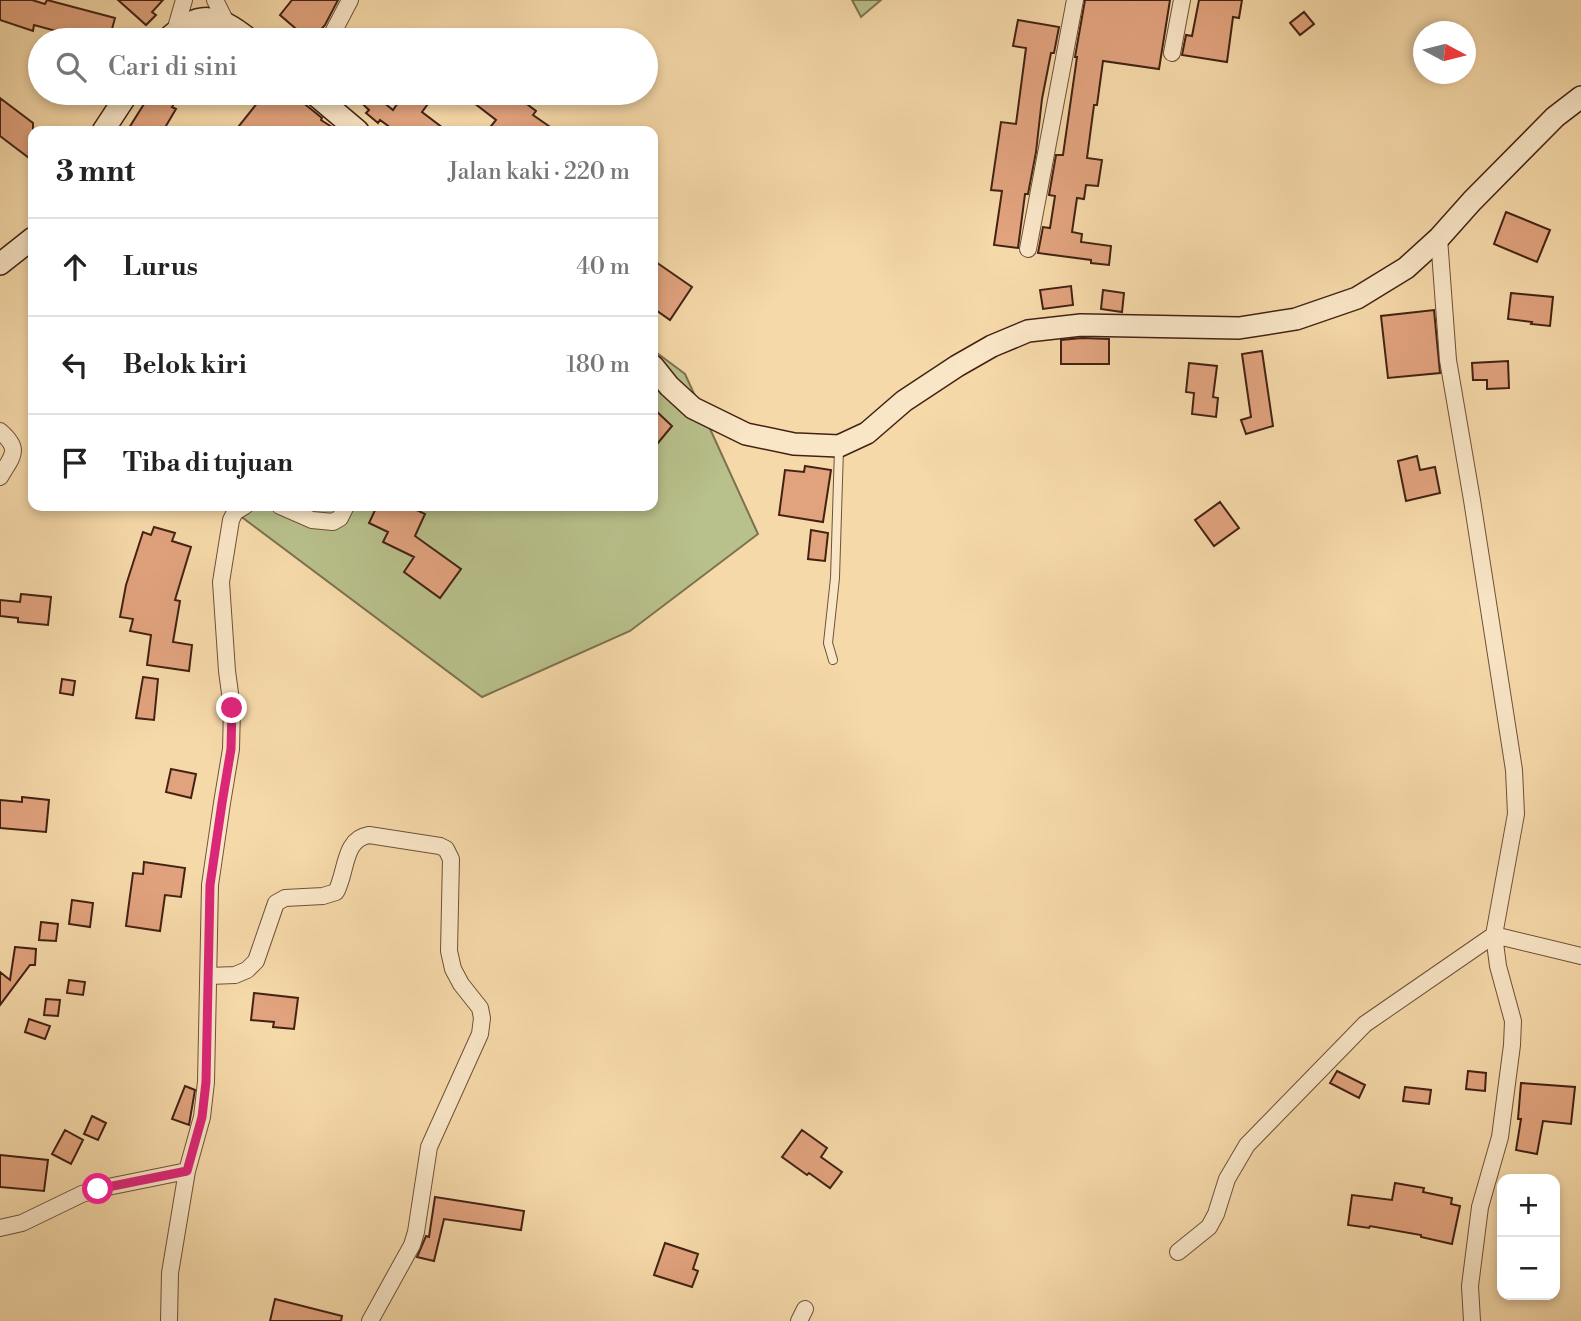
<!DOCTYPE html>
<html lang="id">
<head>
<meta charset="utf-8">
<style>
  :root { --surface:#fff; --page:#f6f6f6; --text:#222; --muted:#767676; --line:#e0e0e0 }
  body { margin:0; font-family:"Libre Bodoni",serif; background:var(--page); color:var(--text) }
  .controls { position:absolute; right:21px; bottom:21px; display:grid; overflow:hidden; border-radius:14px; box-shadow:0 4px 10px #0003 }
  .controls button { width:63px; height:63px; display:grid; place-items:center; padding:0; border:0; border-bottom:2px solid var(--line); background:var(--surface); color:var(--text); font:35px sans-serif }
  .compass { position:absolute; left:1413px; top:21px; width:63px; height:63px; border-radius:50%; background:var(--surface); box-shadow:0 4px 10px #0003; rotate:97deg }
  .stop { position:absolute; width:21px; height:21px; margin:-16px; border:5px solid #db2777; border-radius:50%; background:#fff }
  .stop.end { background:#db2777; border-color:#fff; box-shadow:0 2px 7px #0008 }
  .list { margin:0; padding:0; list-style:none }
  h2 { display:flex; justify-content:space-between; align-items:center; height:91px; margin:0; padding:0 28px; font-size:30px }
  h2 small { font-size:23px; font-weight:400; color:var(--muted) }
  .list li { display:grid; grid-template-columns:46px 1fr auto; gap:21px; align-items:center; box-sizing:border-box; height:98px; padding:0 28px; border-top:2px solid var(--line) }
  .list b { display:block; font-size:26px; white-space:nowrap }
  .list em { font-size:23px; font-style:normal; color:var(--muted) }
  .icon { flex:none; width:38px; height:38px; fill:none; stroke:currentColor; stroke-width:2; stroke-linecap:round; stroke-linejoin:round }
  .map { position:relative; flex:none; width:1581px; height:1321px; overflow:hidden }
  .search { position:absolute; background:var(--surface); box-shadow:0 4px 10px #0003; left:28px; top:28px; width:630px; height:77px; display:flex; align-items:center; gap:18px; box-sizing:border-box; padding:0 24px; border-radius:38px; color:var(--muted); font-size:26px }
  .panel { position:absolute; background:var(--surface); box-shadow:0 4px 10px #0003; left:28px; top:126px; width:630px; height:385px; border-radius:14px }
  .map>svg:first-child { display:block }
  .green { fill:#b8c08b; stroke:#7e7150; stroke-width:2 }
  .building { fill:#e1a37e; stroke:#432214; stroke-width:2 }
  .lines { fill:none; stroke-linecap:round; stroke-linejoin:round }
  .service-casing { stroke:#705039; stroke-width:10 }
  .minor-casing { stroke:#705039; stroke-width:18 }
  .secondary-casing { stroke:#432214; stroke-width:24 }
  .service { stroke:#f9e6c7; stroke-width:8 }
  .minor { stroke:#f9e6c7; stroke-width:16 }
  .secondary { stroke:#f9e6c7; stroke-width:21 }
  .route { stroke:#db2777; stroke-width:9 }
</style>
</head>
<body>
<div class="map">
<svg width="1581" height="1321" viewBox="0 0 1581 1321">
  <rect width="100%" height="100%" fill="#f6d9a9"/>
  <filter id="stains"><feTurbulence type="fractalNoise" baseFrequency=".00286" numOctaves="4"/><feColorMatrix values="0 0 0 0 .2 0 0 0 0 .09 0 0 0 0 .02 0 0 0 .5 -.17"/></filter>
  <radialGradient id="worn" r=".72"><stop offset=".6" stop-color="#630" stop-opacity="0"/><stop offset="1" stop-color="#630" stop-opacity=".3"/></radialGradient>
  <!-- green -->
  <path class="green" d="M 852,0 L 881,0 L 861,17 Z
    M 653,350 L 685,374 L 758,534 L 630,631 L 482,697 L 227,506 L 653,506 Z"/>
  <!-- building -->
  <path class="building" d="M 0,0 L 32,0 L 45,4 L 47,0 L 115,18 L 109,40 L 89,40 L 34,25 L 33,31 L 0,20 Z
    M 118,0 L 163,0 L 152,12 L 156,15 L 146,25 Z
    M 292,0 L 338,0 L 325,25 L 312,40 L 309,40 L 280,15 Z
    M 1085,0 L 1170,0 L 1159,69 L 1103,61 L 1097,105 L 1094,105 L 1087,158 L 1102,160 L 1098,186 L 1086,185 L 1084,199 L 1077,198 L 1072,232 L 1082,234 L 1081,242 L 1111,246 L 1109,265 L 1091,263 L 1091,260 L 1038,253 L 1043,227 L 1050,228 L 1055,196 L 1049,195 L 1056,155 L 1063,155 L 1077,57 L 1075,57 Z
    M 1199,0 L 1242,0 L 1239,18 L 1233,17 L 1227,62 L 1182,55 L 1186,35 L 1192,36 Z
    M 1304,12 L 1314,24 L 1300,35 L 1290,23 Z
    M 1018,20 L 1059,27 L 1054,53 L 1051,53 L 1042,99 L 1036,152 L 1028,194 L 1025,194 L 1018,248 L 994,245 L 1002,191 L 991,190 L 1001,122 L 1016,124 L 1026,48 L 1013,46 Z
    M 151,93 L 181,93 L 172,107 L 176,109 L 163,131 L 127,131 Z
    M 247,93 L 291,93 L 322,118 L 321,120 L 338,131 L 235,131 L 258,102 Z
    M 351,93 L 372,93 L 393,110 L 402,97 L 408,102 L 414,93 L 436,93 L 422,112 L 447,131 L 395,131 L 380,120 L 378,123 L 366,113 L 369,110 Z
    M 461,93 L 512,93 L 536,111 L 533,115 L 556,131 L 487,131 L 496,120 Z
    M 0,98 L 33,123 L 33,161 L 0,136 Z
    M 1506,212 L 1550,230 L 1537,262 L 1494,244 Z
    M 653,260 L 692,287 L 670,320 L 653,308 Z
    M 1071,286 L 1073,305 L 1043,309 L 1040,290 Z
    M 1103,290 L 1124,293 L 1122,312 L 1101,309 Z
    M 1511,293 L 1553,297 L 1550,326 L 1531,324 L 1532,322 L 1508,319 Z
    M 1434,310 L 1440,373 L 1388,378 L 1381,316 Z
    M 1082,338 L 1109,339 L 1109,364 L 1061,364 L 1061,340 Z
    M 1262,351 L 1273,426 L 1246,434 L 1241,420 L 1251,417 L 1242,354 Z
    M 1508,361 L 1509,388 L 1487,389 L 1487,380 L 1473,380 L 1472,363 Z
    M 1189,363 L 1217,366 L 1213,397 L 1218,398 L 1216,417 L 1192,414 L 1194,393 L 1186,392 Z
    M 653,408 L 672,426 L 653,449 Z
    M 1417,456 L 1420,470 L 1435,467 L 1440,493 L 1406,501 L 1398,461 Z
    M 805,466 L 831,470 L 823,522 L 779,515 L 785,470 L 804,472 Z
    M 1220,502 L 1239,528 L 1214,546 L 1195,520 Z
    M 377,506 L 408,506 L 425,514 L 415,536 L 461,569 L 440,598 L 404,572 L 414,557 L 383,542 L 388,532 L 369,523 Z
    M 154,527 L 175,533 L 172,541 L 191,547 L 175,600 L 180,601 L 173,642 L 192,645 L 189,671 L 147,665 L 151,635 L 130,631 L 133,619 L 120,617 L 126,585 L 143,532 L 151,535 Z
    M 811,530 L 828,533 L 825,561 L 808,559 Z
    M 21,594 L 51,597 L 48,625 L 18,622 L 18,618 L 0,616 L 0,600 L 20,602 Z
    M 143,677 L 158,679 L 154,720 L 136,718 Z
    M 62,679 L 75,681 L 73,695 L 60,693 Z
    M 171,769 L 196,774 L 191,798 L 166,792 Z
    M 22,797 L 49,800 L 46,832 L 0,828 L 0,800 L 22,802 Z
    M 144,862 L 185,868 L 181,897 L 165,895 L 160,931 L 126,926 L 133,873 L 143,874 Z
    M 72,900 L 93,903 L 90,927 L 69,924 Z
    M 41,922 L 58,924 L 56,941 L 39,940 Z
    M 15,947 L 36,949 L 35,965 L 30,965 L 0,1005 L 0,972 L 10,980 Z
    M 69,980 L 85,982 L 83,995 L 67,993 Z
    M 254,993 L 298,998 L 294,1029 L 273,1027 L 274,1022 L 251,1020 Z
    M 46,999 L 60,1000 L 58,1016 L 44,1015 Z
    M 29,1019 L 50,1026 L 45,1039 L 25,1032 Z
    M 1337,1071 L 1365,1085 L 1359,1098 L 1330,1083 Z
    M 1468,1071 L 1486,1073 L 1485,1091 L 1466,1089 Z
    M 1521,1083 L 1575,1087 L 1571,1124 L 1543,1121 L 1537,1154 L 1516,1150 L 1521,1119 L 1518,1119 Z
    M 185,1086 L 195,1090 L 189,1125 L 172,1119 Z
    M 1405,1087 L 1431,1090 L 1429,1104 L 1403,1101 Z
    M 92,1116 L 106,1123 L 98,1140 L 84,1134 Z
    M 65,1130 L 83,1140 L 71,1164 L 52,1154 Z
    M 802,1130 L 827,1148 L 821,1157 L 842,1172 L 830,1188 L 809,1173 L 807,1175 L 782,1157 Z
    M 0,1155 L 48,1160 L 44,1191 L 0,1187 Z
    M 1395,1183 L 1424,1188 L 1423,1192 L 1452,1198 L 1451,1204 L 1460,1206 L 1452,1244 L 1421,1237 L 1421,1235 L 1370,1226 L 1369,1228 L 1348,1225 L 1352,1195 L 1392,1200 Z
    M 435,1197 L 524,1211 L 521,1230 L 444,1219 L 434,1261 L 417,1257 L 426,1236 L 429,1237 Z
    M 665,1243 L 698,1254 L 693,1269 L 698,1271 L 692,1287 L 654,1275 Z
    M 275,1299 L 342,1316 L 341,1321 L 270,1321 Z"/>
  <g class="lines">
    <!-- service casing -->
    <g class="service-casing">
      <path id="service" d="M 833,660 L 828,643 L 835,578 L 839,449"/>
    </g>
    <!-- minor casing -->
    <g class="minor-casing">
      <path id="minor" d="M 215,0 L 226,22
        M 175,31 L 184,0
        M 329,40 L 350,0
        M 1172,53 L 1182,0
        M 1439,238 L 1448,360 L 1472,500 L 1514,770 L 1516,814 L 1494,935 L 1498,966 L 1513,1021 L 1512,1045 L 1500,1137 L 1480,1207 L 1470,1286 L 1472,1321
        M 1028,249 L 1075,0
        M 0,431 C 22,450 12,456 0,477
        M 280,506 L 312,520 L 333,522 L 340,518 L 346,506
        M 209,976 L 235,975 L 247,970 L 256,961 L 276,903 L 285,898 L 323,896 L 336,892 C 347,872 343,839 369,835 L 440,846 L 446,849 L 451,859 L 449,951 L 453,969 L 461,984 L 480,1008 L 482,1018 L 480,1034 L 429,1147 L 416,1232 L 412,1245 L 370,1321
        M 0,1228 L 22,1223 L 82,1194 L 98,1189 L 187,1171
        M 1178,1252 L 1209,1227 L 1216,1214 L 1227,1179 L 1247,1145 L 1365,1024 L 1494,935 L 1581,956
        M 169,1321 L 170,1273 L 187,1171 L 202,1117 L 206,1082 L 210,885 L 222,803 L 231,749 L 232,708 L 227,671 L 221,582 L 231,520 L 235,512 L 245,506
        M 799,1321 L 805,1309"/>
    </g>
    <!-- secondary casing -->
    <g class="secondary-casing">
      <path id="secondary" d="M 166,40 C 199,10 216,13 250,40
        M 313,93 L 358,131
        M 103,131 L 128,93
        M 0,264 L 33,238
        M 653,366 L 669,386 L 693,408 L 746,434 L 794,444 L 839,446 L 867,433 L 904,401 L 957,366 L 992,346 L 1028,331 L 1081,325 L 1239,328 L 1296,319 L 1357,298 L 1406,268 L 1439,238 L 1472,201 L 1555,117 L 1581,97"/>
    </g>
    <!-- service -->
    <use href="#service" class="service"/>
    <!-- minor -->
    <use href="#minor" class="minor"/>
    <!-- secondary -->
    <use href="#secondary" class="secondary"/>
  </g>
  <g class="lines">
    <!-- route -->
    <path class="route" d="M 98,1189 L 187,1171 L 202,1117 L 206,1082 L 210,885 L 222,803 L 231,749 L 232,708"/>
  </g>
  <rect width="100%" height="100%" filter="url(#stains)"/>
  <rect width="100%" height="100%" fill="url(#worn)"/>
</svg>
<div class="controls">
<button>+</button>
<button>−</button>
</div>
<svg class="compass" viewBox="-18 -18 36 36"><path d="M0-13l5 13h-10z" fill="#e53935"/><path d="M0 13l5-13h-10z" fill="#767676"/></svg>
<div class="stop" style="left:98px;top:1189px"></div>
<div class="stop end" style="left:232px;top:708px"></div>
<div class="search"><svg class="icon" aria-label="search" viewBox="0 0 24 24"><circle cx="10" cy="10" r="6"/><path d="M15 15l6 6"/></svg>Cari di sini</div>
<section class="panel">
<h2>3 mnt<small>Jalan kaki · 220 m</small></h2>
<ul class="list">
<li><svg class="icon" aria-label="ahead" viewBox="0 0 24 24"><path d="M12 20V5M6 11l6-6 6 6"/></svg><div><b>Lurus</b></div><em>40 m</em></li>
<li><svg class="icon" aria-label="left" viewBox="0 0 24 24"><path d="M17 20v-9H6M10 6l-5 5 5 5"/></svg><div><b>Belok kiri</b></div><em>180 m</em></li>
<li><svg class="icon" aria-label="arrive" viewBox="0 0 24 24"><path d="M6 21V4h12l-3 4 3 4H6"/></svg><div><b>Tiba di tujuan</b></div></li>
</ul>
</section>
</div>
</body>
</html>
